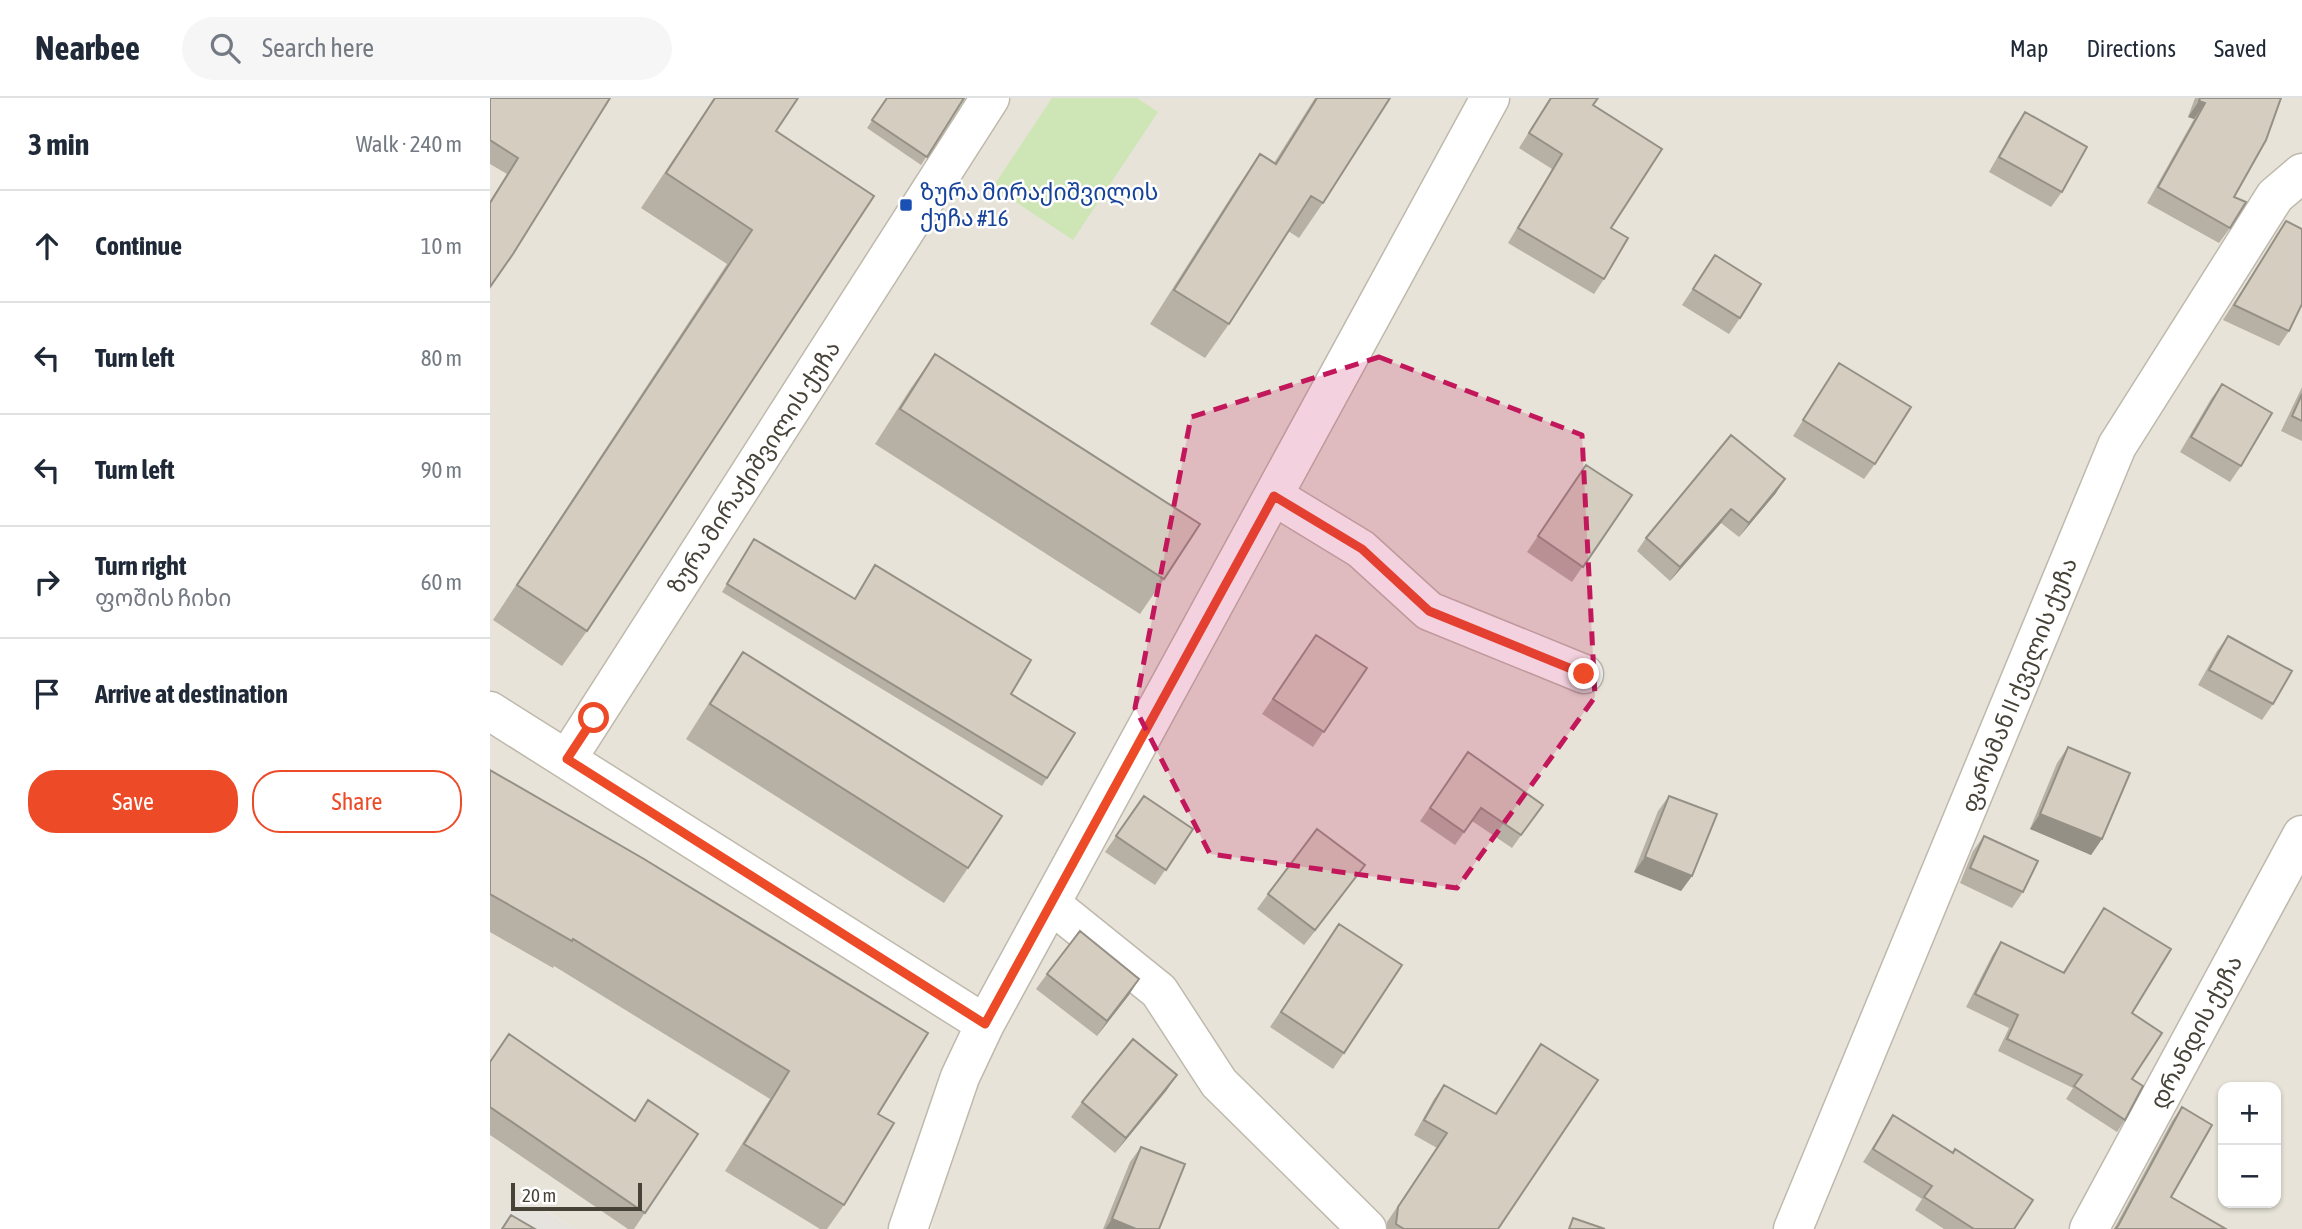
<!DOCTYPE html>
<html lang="en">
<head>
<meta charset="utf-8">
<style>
  :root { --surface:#fff; --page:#f6f6f7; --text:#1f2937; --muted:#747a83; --line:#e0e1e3; --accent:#ed4a27 }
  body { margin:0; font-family:"Asap Condensed","Noto Sans Georgian",sans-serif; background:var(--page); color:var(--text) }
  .controls { position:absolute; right:21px; bottom:21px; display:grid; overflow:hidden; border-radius:14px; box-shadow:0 2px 5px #0004 }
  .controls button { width:63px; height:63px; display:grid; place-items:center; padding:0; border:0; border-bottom:2px solid var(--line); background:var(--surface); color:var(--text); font:35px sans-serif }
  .scale { position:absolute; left:21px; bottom:18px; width:131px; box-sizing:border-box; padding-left:7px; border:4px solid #474238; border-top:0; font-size:19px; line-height:24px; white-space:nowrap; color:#474238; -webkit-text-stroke:5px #fff; paint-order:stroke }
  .stop { position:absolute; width:21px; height:21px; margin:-16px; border:5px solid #ed4a27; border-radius:50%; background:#fff }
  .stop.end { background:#ed4a27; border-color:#fff; box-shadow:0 2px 7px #0008 }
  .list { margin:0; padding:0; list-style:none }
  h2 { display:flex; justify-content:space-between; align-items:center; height:91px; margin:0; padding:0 28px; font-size:30px }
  h2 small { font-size:23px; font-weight:400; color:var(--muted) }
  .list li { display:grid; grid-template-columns:46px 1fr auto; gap:21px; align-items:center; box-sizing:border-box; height:112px; padding:0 28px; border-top:2px solid var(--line) }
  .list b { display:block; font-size:26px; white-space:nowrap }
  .list p { margin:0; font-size:23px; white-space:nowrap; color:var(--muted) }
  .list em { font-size:23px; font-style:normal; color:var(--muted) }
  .actions { display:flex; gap:14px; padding:21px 28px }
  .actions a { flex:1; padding:16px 0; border:2px solid var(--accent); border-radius:28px; text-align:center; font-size:24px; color:var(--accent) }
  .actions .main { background:var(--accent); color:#fff }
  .icon { flex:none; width:38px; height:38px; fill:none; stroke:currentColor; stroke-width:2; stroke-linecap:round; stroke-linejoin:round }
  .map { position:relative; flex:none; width:1812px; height:1131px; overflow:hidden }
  header { display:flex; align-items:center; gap:42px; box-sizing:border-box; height:98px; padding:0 35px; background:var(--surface); border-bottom:2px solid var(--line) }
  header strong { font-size:33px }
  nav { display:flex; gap:38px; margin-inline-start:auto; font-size:24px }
  .search { width:490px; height:63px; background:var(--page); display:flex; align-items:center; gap:18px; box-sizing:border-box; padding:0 24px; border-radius:38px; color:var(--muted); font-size:26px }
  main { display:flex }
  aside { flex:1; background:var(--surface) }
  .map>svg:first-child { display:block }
  .residential { fill:#e7e3d8; fill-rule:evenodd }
  .industrial { fill:#e6e3de }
  .green { fill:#cee5b5 }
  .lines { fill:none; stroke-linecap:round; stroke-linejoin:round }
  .minor-casing { stroke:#bfb9ac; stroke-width:41 }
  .minor { stroke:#fff; stroke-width:38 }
  .wall { fill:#b7b0a4 }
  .shaded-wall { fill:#959086 }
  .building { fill:#d5cdbf; stroke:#959086; stroke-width:2 }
  .route { stroke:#ed4a27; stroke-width:9 }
  .marked { fill:#c2185b; fill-opacity:0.2; stroke:#c2185b; stroke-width:5; stroke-dasharray:14 9; stroke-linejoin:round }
  .transit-dot { fill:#1a4fb4; stroke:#fff; stroke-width:2.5 }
  .labels { text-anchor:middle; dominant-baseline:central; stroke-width:5; stroke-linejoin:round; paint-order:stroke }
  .transit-label { font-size:23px; fill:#164399; stroke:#fff; text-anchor:start }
  .street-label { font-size:23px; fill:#474238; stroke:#fff }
</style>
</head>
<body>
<header>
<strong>Nearbee</strong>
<div class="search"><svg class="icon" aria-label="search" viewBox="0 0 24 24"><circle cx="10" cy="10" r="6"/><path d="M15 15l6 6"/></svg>Search here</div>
<nav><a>Map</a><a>Directions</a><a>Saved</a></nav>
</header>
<main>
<aside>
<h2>3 min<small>Walk · 240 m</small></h2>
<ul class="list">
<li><svg class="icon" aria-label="ahead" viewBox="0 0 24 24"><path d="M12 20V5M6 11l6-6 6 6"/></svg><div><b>Continue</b></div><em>10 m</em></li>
<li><svg class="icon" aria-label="left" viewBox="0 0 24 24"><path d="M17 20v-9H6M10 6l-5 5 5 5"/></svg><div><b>Turn left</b></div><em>80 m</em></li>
<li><svg class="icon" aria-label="left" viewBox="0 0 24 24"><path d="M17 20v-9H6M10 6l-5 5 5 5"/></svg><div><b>Turn left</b></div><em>90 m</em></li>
<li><svg class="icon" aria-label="right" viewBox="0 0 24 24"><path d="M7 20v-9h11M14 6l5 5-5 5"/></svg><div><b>Turn right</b><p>ფოშის ჩიხი</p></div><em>60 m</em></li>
<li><svg class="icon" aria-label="arrive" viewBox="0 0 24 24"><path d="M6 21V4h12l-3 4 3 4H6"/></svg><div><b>Arrive at destination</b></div></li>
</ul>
<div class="actions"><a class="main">Save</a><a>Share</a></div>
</aside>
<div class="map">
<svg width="1812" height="1131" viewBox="0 0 1812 1131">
  <rect width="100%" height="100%" fill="#f4f1e9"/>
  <!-- residential -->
  <path class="residential" d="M 0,0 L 991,0 L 449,981 L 415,1131 L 85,1131 L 30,1097 L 8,1131 L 0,1131 Z
    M 1019,0 L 1812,0 L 1812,1131 L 441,1131 L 474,985 ZM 1733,989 L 1786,989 L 1786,1105 L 1733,1105 Z"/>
  <!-- industrial -->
  <path class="industrial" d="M 29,1097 L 85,1131 L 8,1131 Z"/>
  <!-- green -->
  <path class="green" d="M 562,0 L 647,0 L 668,14 L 583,142 L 503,89 Z"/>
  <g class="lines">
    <!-- minor casing -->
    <g class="minor-casing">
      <path id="minor" d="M 784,398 L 871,451 L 939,513 L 1094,576
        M 0,613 L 495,926
        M 77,661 L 500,0
        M 561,806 L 669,893 L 729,985 L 877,1131
        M 418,1131 L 470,979 L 495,926 L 1000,0
        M 1303,1131 L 1627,348 L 1785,98 L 1812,75
        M 1599,1131 L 1812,737"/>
    </g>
    <!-- minor -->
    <use href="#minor" class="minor"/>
  </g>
  <!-- wall -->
  <path class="wall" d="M 0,0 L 120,0 L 0,189 L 0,103 L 17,76 L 0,66 Z
    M 224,0 L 308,0 L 286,33 L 384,98 L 97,533 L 72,568 L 3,522 L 237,166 L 151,110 Z
    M 397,0 L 475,0 L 431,67 L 377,30 Z
    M 825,0 L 900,0 L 833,105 L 809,140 L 798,133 L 739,226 L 715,260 L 660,226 L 746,91 L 770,56 L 784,65 Z
    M 1060,0 L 1108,0 L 1103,7 L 1121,130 L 1114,181 L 1104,196 L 1018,145 L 1062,71 L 1029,50 Z
    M 1705,0 L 1791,0 L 1744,99 L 1740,130 L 1729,145 L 1657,105 L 1704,21 L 1698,19 Z
    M 1535,14 L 1572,94 L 1561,109 L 1499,74 L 1524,30 Z
    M 1796,123 L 1799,233 L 1789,248 L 1733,222 Z
    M 1225,157 L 1250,220 L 1239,236 L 1192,207 Z
    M 445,256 L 674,481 L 650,516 L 385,346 L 421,290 Z
    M 1349,265 L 1385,366 L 1374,381 L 1303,338 Z
    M 1732,286 L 1751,368 L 1740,384 L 1690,354 L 1721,301 Z
    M 1812,289 L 1812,343 L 1791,333 Z
    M 1096,367 L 1142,397 L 1082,484 L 1037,454 Z
    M 1286,395 L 1249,439 L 1231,425 L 1180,483 L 1147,453 L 1156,440 Z
    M 264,441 L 364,501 L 385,467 L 521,596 L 557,680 L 552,688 L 232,494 Z
    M 826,537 L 877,570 L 823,649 L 772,616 Z
    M 1738,538 L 1783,606 L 1772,622 L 1708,587 L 1727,553 Z
    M 253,554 L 478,770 L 454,805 L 196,641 L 229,589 Z
    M 1578,649 L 1612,741 L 1601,757 L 1540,731 L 1567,665 Z
    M 978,654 L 1053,707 L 1022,750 L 982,723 L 965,747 L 930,723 Z
    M 0,672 L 388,1016 L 354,1107 L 337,1131 L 330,1131 L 235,1073 L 280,1001 L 64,868 L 63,870 L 0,834 Z
    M 654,698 L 703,731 L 665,787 L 615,754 Z
    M 1179,698 L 1202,778 L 1191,793 L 1144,774 L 1168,713 Z
    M 1494,738 L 1533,794 L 1522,810 L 1470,785 L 1483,753 Z
    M 875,767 L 814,847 L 767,811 L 778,796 Z
    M 1614,810 L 1642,915 L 1642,981 L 1635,1022 L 1627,1034 L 1576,1001 L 1583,990 L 1508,953 L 1519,930 L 1476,909 L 1503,856 L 1511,844 L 1573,874 Z
    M 839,841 L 854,955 L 843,971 L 780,929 Z
    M 557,876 L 639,897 L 607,938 L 546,891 Z
    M 1051,946 L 1008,1131 L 897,1131 L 897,1124 L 947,1050 L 924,1037 L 944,1001 L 954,987 L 1005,1016 Z
    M 0,964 L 144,1023 L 208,1036 L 144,1131 L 138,1131 L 0,1037 Z
    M 687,977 L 676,993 L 625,1055 L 581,1019 L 592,1004 Z
    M 1692,1009 L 1681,1099 L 1624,1131 L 1682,1023 Z
    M 1403,1017 L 1524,1131 L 1454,1131 L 1425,1112 L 1432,1101 L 1373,1064 Z
    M 651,1049 L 669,1131 L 613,1131 L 640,1064 Z"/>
  <!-- shaded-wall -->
  <path class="shaded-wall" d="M 1709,3 L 1715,5 L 1704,21 L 1698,19 Z
    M 1295,381 L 1286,395 L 1249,439 L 1259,425 Z
    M 1241,411 L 1231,425 L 1180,483 L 1190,469 Z
    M 1550,716 L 1612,741 L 1601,757 L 1540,731 Z
    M 1155,759 L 1202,778 L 1191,793 L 1144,774 Z
    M 875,767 L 864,782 L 814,847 L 825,832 Z
    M 649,881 L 639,897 L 607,938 L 617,923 Z
    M 687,977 L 676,993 L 625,1055 L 636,1040 Z
    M 622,1121 L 646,1131 L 615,1131 Z"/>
  <!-- building -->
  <path class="building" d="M 0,0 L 120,0 L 23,156 L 0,189 L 0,105 L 28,60 L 0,42 Z
    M 225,0 L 308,0 L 286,33 L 384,98 L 97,533 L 27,487 L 262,132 L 176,75 Z
    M 397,0 L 474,0 L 437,59 L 382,22 Z
    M 827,0 L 900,0 L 833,105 L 821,98 L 739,226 L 684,192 L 770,56 L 786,66 Z
    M 1061,0 L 1108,0 L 1103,7 L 1172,51 L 1121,130 L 1138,140 L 1114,181 L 1028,130 L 1072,56 L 1039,35 Z
    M 1710,0 L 1791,0 L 1776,42 L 1744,99 L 1756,104 L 1740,130 L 1668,89 L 1715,5 L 1709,3 Z
    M 1535,14 L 1597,49 L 1572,94 L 1509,59 Z
    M 1796,123 L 1812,131 L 1812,206 L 1799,233 L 1744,207 Z
    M 1225,157 L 1271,186 L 1250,220 L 1203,191 Z
    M 445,256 L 710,426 L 674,481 L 410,311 Z
    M 1349,265 L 1421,309 L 1385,366 L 1313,322 Z
    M 1732,286 L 1782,315 L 1751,368 L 1701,339 Z
    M 1812,296 L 1812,323 L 1802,318 Z
    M 1241,337 L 1295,381 L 1259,425 L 1241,411 L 1190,469 L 1156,440 Z
    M 1096,367 L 1142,397 L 1093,469 L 1048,438 Z
    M 264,441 L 365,501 L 385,467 L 541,562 L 521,596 L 585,635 L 557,680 L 237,486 Z
    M 826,537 L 877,570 L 834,634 L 783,601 Z
    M 1738,538 L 1802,573 L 1783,606 L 1719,572 Z
    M 253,554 L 512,718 L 478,770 L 220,606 Z
    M 1578,649 L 1640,675 L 1612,741 L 1550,716 Z
    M 978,654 L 1053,707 L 1031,737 L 991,710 L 974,734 L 940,710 Z
    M 0,672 L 154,761 L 438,935 L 388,1016 L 404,1025 L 354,1107 L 254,1046 L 299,973 L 83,841 L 82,843 L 0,796 Z
    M 654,698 L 703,731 L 676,772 L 626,738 Z
    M 1179,698 L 1227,716 L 1202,778 L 1155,759 Z
    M 827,731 L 875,767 L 825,832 L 778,796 Z
    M 1494,738 L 1548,763 L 1533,794 L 1480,770 Z
    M 1614,810 L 1681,851 L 1642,915 L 1672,935 L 1642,981 L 1653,988 L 1635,1022 L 1584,988 L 1592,977 L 1517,941 L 1528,917 L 1485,896 L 1511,844 L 1574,875 Z
    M 849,826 L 912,867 L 854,955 L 791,914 Z
    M 590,833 L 649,881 L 617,923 L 557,876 Z
    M 19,936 L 145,1023 L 158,1002 L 208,1036 L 155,1115 L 0,1009 L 0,964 Z
    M 643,941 L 687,977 L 636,1040 L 592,1004 Z
    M 1051,946 L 1108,982 L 1008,1131 L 914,1131 L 906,1126 L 908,1109 L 957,1035 L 934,1022 L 954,987 L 1006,1016 Z
    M 1692,1009 L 1722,1027 L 1681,1099 L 1736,1131 L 1625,1131 L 1628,1128 Z
    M 1403,1017 L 1463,1055 L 1465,1051 L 1543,1102 L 1524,1131 L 1484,1131 L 1434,1099 L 1442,1088 L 1383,1051 Z
    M 651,1049 L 695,1066 L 669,1131 L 646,1131 L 622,1121 Z
    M 21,1117 L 45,1131 L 12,1131 Z
    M 1083,1120 L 1115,1131 L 1079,1131 Z"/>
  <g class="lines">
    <!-- route -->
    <path class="route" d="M 104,620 L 77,661 L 495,926 L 784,398 L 872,451 L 939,513 L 1094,576"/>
  </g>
  <!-- marked area -->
  <path class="marked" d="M 889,259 L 1092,337 L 1105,599 L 967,790 L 720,756 L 645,610 L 701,319 Z"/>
  <!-- markers -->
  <rect class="transit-dot" x="409" y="100" width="14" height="14" rx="3.5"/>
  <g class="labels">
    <!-- transit labels -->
    <g class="transit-label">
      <text x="430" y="94">ზურა მირაქიშვილის<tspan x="430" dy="26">ქუჩა #16</tspan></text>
    </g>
    <!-- street labels -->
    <g class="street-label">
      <text transform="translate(264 369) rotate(-57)">ზურა მირაქიშვილის ქუჩა</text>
      <text transform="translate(1529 587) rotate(-68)">ფარსმან II ქველის ქუჩა</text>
      <text transform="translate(1706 934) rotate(-62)">დრანდის ქუჩა</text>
    </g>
  </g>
</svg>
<div class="controls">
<button>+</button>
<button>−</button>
</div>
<div class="scale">20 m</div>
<div class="stop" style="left:104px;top:620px"></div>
<div class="stop end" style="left:1094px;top:576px"></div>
</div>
</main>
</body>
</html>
